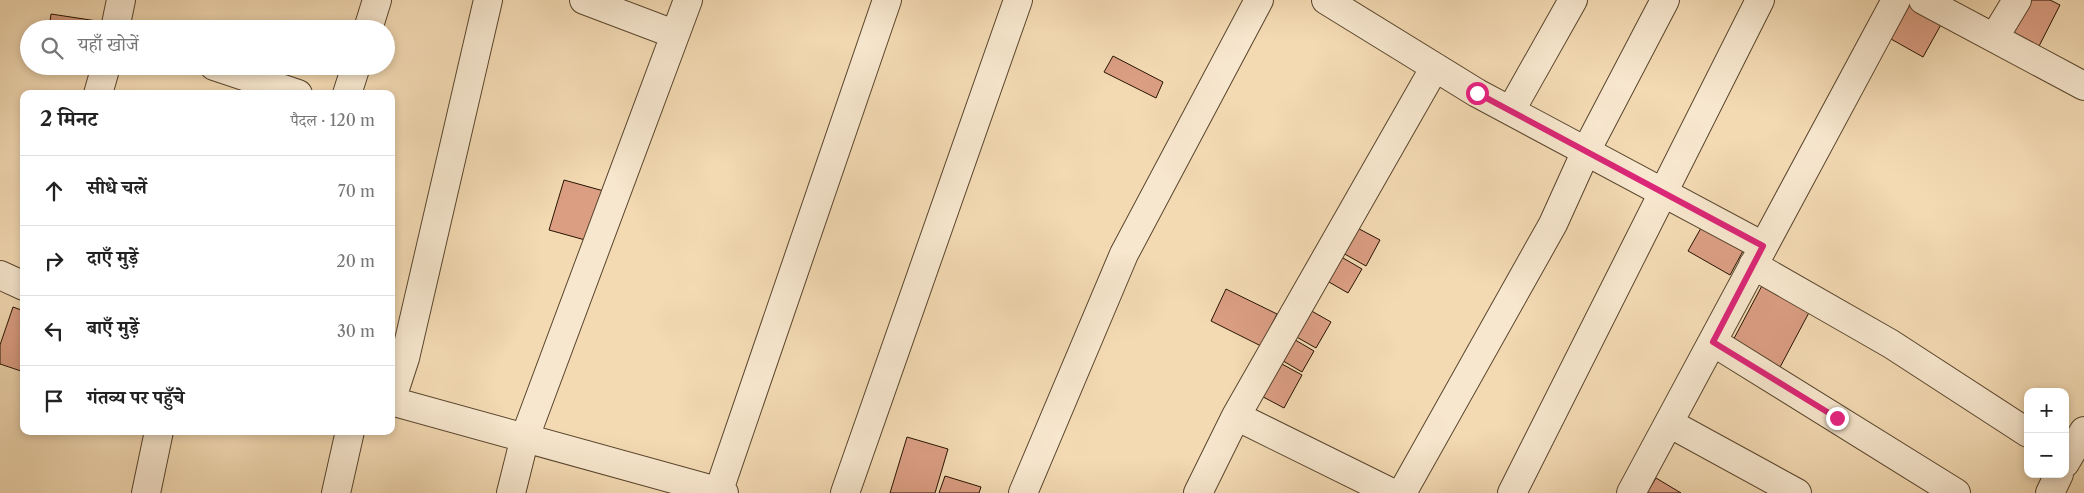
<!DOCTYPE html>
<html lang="hi">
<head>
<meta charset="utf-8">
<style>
  :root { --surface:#fff; --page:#f6f6f6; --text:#222; --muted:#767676; --line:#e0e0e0 }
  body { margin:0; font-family:"Libre Caslon Text","Noto Serif Devanagari",serif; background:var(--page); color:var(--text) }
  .controls { position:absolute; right:15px; bottom:15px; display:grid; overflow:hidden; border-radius:10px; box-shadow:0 2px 8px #0003 }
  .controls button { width:45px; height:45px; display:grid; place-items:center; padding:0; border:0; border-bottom:1px solid var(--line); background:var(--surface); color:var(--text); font:25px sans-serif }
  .stop { position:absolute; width:15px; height:15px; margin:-11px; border:4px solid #db2777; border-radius:50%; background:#fff }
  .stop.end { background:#db2777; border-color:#fff; box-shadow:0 1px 5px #0008 }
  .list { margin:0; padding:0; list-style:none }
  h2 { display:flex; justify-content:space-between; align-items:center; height:65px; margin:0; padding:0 20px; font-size:21px }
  h2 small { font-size:16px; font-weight:400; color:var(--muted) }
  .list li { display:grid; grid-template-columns:32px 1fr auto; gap:15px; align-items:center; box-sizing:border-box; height:70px; padding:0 20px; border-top:1px solid var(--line) }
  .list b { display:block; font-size:19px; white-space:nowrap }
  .list em { font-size:16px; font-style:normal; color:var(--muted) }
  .icon { flex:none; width:28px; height:28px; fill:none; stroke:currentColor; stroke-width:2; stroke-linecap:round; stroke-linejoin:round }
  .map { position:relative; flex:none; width:2084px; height:493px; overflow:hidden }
  .search { position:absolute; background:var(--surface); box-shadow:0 2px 8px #0003; left:20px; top:20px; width:375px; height:55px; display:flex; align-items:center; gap:12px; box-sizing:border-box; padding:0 18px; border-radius:28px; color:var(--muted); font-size:19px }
  .panel { position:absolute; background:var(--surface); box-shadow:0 2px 8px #0003; left:20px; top:90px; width:375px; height:345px; border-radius:10px }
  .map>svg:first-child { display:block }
  .building { fill:#db9e83; stroke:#261300 }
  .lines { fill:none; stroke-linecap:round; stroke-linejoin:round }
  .minor-casing { stroke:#59452d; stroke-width:30 }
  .minor { stroke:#f7e7ce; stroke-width:28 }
  .route { stroke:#db2777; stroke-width:6 }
</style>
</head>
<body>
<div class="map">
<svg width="2084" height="493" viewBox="0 0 2084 493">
  <rect width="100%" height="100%" fill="#f3dab3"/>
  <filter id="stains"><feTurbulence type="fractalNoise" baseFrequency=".004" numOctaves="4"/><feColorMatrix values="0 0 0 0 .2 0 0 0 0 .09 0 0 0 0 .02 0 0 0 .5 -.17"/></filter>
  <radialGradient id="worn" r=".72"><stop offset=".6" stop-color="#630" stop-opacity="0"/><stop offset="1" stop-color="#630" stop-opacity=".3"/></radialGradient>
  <!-- building -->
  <path class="building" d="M 2028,0 L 2050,0 L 2060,5 L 2036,52 L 2009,39 Z
    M 1911,3 L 1943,21 L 1923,57 L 1891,39 Z
    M 51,14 L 97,21 L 96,29 L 49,29 Z
    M 1113,56 L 1163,82 L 1156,98 L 1104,72 Z
    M 564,180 L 611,193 L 596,243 L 549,230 Z
    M 1348,223 L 1380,240 L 1366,266 L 1334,248 Z
    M 1701,228 L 1743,251 L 1730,275 L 1688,251 Z
    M 1331,251 L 1362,269 L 1348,293 L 1317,275 Z
    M 1765,280 L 1813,305 L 1778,371 L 1730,346 Z
    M 1226,289 L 1277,314 L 1261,346 L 1211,321 Z
    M 1301,305 L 1331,322 L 1316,348 L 1286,331 Z
    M 13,307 L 24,311 L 24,363 L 21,371 L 0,364 L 0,345 Z
    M 1285,334 L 1314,351 L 1302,372 L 1273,355 Z
    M 1271,358 L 1302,375 L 1284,408 L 1252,391 Z
    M 907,437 L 948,449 L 935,493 L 890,493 Z
    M 945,476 L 981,487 L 979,493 L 939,493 Z
    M 1656,478 L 1681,493 L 1647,493 Z"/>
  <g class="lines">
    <!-- minor casing -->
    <g class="minor-casing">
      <path id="minor" d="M 488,0 L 405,358 L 391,401 L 724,493
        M 584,0 L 674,34
        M 1326,0 L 1477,93 L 1763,246
        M 1923,0 L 2084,86
        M 115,29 L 121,0
        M 368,29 L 377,0
        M 1994,38 L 2017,0
        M 214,66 L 298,94
        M 98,94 L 106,66
        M 347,94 L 356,66
        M 1511,110 L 1573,0
        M 1753,265 L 1891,344 L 2028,433
        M 0,275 L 24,286
        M 1713,342 L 1956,493
        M 1236,416 L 1392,493
        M 1669,423 L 1797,493
        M 2065,463 L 2084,431
        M 146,493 L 159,431
        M 336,493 L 350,431
        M 511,493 L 525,437 L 688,0
        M 718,493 L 887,0
        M 845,493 L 1018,0
        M 1023,493 L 1124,254 L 1259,0
        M 1198,493 L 1236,416 L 1435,67
        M 1402,493 L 1553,224 L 1586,151 L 1665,0
        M 1512,493 L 1760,0
        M 1631,493 L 1896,0
        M 2050,493 L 2059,474"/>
    </g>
    <!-- minor -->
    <use href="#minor" class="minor"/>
  </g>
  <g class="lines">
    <!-- route -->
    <path class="route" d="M 1477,93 L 1763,246 L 1713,342 L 1837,418"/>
  </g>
  <rect width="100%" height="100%" filter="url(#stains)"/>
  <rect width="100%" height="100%" fill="url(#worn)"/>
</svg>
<div class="controls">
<button>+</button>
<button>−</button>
</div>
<div class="stop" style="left:1477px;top:93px"></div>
<div class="stop end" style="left:1837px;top:418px"></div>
<div class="search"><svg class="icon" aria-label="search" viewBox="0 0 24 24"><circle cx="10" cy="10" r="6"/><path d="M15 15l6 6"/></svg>यहाँ खोजें</div>
<section class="panel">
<h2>2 मिनट<small>पैदल · 120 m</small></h2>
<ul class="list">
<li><svg class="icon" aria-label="ahead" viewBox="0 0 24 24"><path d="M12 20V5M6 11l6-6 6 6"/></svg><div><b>सीधे चलें</b></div><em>70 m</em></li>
<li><svg class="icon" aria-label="right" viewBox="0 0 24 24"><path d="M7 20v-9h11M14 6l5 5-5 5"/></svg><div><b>दाएँ मुड़ें</b></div><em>20 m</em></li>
<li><svg class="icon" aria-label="left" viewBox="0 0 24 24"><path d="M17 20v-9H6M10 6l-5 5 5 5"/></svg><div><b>बाएँ मुड़ें</b></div><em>30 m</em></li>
<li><svg class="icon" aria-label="arrive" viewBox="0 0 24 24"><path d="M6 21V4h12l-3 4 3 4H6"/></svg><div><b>गंतव्य पर पहुँचे</b></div></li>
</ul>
</section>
</div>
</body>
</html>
